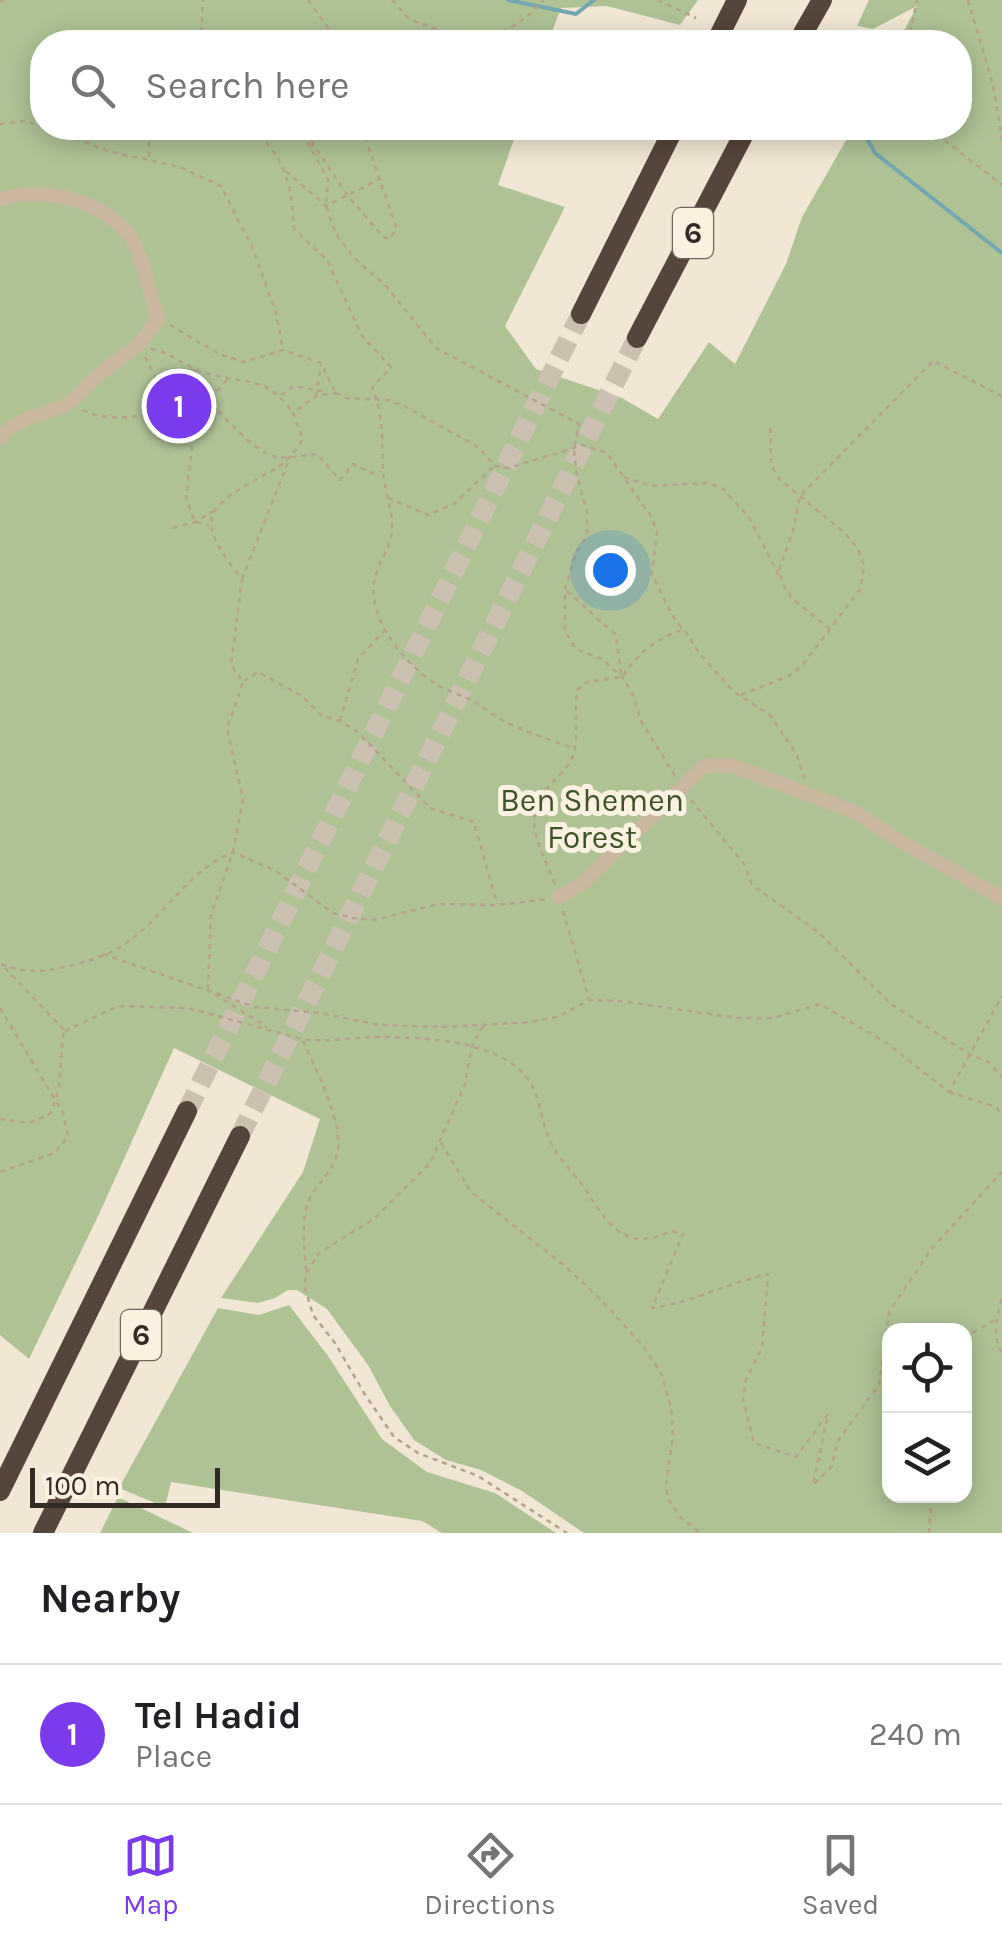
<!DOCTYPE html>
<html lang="en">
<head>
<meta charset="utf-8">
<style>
  :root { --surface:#fff; --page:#f2f2f2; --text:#202124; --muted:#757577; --line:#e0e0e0; --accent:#7c3aed }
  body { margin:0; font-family:Karla,sans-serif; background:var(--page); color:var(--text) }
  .controls { position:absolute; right:30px; bottom:30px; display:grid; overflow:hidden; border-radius:20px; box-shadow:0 5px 25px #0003 }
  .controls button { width:90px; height:90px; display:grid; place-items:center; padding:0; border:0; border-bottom:2px solid var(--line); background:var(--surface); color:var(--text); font:50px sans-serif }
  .scale { position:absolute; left:30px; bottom:25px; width:190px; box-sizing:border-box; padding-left:10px; border:5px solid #342a24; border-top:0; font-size:28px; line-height:35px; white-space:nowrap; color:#342a24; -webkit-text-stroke:8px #faf1e1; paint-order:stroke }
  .you { position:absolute; left:610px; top:570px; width:35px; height:35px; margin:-25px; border:8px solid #fff; border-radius:50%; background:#1a73e8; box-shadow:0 0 0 15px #1a73e833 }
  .badge { display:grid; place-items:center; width:65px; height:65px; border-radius:50%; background:var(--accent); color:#fff; font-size:32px; font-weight:700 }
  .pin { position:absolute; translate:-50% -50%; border:5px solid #fff; box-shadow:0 2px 10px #0006 }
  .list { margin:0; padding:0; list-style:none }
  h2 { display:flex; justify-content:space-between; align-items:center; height:130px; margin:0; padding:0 40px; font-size:42px }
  h2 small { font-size:32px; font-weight:400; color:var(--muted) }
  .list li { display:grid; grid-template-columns:65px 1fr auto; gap:30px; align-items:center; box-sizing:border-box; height:140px; padding:0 40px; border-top:2px solid var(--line) }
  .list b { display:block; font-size:38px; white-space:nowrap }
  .list p { margin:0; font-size:32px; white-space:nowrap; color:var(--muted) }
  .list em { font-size:32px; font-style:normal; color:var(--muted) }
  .icon { flex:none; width:55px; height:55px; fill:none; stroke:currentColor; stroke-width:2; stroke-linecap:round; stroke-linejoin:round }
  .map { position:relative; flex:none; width:1002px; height:1533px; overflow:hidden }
  .search { position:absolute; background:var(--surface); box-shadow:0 5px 25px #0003; left:30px; right:30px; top:30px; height:110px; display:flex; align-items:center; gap:25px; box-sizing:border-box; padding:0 35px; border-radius:40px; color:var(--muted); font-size:38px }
  .sheet { height:270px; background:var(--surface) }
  nav { display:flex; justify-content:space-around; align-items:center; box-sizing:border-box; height:140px; border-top:2px solid var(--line); background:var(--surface); font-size:28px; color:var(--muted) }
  nav a { display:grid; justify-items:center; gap:5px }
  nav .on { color:var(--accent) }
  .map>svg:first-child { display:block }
  .green { fill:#aec294; fill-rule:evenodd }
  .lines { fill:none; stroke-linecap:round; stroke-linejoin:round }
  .stream { stroke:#72a9b1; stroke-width:4 }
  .highway-tunnel { stroke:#ccc1b1; stroke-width:20; stroke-dasharray:20 10; stroke-linecap:butt }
  .path { stroke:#b6a18a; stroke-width:2.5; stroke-dasharray:5 5; stroke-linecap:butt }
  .minor { stroke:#cbb7a0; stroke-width:14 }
  .highway { stroke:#56453a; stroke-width:20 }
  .labels { text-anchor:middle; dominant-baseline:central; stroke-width:10; stroke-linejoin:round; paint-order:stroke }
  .shield { fill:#faf1e1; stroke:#6f665d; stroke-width:2.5 }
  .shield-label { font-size:30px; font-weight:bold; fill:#342a24 }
  .park-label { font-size:32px; fill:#3f5426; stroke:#faf1e1 }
</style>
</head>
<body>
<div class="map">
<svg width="1002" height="1533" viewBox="0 0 1002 1533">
  <rect width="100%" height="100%" fill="#f2e7d4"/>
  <!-- green -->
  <path class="green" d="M 0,0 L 698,0 L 680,25 L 607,6 L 561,8 L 548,42 L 42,42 L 42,128 L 518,128 L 498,185 L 565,207 L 505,326 L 536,369 L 622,398 L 658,419 L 709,342 L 735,364 L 786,264 L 802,217 L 853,128 L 960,128 L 960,42 L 898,42 L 917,6 L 873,29 L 857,26 L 869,0 L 1002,0 L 1002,1533 L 584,1533 L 522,1491 L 481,1470 L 446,1460 L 414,1440 L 390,1406 L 368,1365 L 327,1309 L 297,1290 L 288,1290 L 275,1298 L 258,1303 L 221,1298 L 303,1172 L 320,1119 L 174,1048 L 100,1212 L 29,1359 L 0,1335 ZM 890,1330 L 964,1330 L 964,1496 L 890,1496 Z
    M 289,1305 L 328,1356 L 382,1439 L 427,1472 L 495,1493 L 556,1533 L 442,1533 L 422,1521 L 171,1482 L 165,1507 L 119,1488 L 218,1308 L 259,1315 Z
    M 118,1497 L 193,1533 L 100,1533 Z"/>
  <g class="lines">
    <!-- stream -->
    <path class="stream" d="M 508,0 L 576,14 L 594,0
      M 861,128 L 875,153 L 1002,253"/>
    <!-- highway-tunnel -->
    <path class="highway-tunnel" d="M 187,1111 L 581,314
      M 240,1136 L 637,338"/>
    <!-- path -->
    <path class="path" d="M 308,0 L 331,32 L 334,42
      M 392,0 L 409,19 L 471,42
      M 658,0 L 696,18
      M 968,0 L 993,85 L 1002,139
      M 0,1 L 4,0
      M 201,42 L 203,0
      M 474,42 C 504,33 523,24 543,0
      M 908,42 L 917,0
      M 0,124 L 24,121 L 42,126
      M 47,128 L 108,151 L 180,167 L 221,186 L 253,249 L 276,313 L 283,350
      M 252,128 C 287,161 291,183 294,229 L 327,260 L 362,336 L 391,367 L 372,388 C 384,414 382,443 383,471 C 384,492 397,519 390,540 C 384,562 371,572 374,598 C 378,631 408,666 436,684 C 447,691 459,694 471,700 C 484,707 496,718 510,724 C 531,734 554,741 575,749
      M 362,128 L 396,227 L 391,238 L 384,238 L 348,196 L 307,135 L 307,141 L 328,180 L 326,206 L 336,234 L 353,257 L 386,286 L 436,348 L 579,424 L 574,448 L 576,471 L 587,513 L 587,534 L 575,556 L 565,589 L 565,631 L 576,649 L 602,659 L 622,677 L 632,692 L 641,721 L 675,776
      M 929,128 L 1002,185
      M 311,147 L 328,128
      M 149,157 L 149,137 L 158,128
      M 286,171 L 326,206 L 378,180
      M 170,325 L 219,354 L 244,362 L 283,350 L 321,363 L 335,392
      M 151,349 C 169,352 179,362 195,369 C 235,386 265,371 293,413
      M 145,357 L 192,448 L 186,498 L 195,522 L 209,525
      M 193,369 L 209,397
      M 227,380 L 210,399 C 221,416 256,453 276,457 C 288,459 305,455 317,454 L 340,480 L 353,464 L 372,473 L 381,471
      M 336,393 L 346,398 L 388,400 L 404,406 L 478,447 L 495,466 L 508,468 L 583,445 L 607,453 L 652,518 L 657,532 L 652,575 C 663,593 668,613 682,628
      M 281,395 L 294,386 L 328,392
      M 316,396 L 321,365
      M 83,410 C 102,421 152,421 169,403 C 176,395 182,380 192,369
      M 624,477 L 650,486 L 708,483 L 723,489 L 748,516 L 779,576
      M 388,498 L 428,515 L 455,503 L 494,466
      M 173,528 L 195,522 L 213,511
      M 242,579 L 290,457
      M 567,591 L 616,635 L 621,675
      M 830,629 L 794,600 L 784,587 L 779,570 L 793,531 L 800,496 L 933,361 L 1002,396
      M 244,681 L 258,672 L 302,696 L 322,716 L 340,721 L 359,733 L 430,808 L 474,822 L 497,904
      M 741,695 L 793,674 L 804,663 L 861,588 L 864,565 L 858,549 L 845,533 L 779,479 L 771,465 L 770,424
      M 340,721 L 358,659 L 384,631
      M 691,800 L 744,864 L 752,885 L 818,932 L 891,1004 L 969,1054 L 988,1062 L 1002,1077
      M 555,884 C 541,847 518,819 552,783 C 560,774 571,765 574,752 C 579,732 573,709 578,689 L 587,682 L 622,677 C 639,652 656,639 684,629 L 699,653 L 734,692 L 770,715 L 796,753 L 804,778
      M 563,911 L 589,999
      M 103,954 L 255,1007 L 320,1013 L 379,1025 L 444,1027 L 531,1022 L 557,1017 L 590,1000 L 620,1001 L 738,1018 L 773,1018 L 820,1004 L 888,1044 L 949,1092 L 1002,996
      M 1,964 C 27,974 43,972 69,966 C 86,962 106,956 120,947 C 163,921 186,871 233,852 L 276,871 L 333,913 L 353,918 L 375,920 L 438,904 L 497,905 L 548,899
      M 5,968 L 65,1031
      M 208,989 L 211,915 L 233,852 L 243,799 L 227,729 L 243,682 L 231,665 L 242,579 C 231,565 212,542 211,524 C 210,497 265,478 282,464 C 291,457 297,448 303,439 L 293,413 L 316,396 L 336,393
      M 215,994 L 267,1027
      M 0,1008 L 63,1113 L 68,1136 L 55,1153 L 0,1172
      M 483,1026 L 472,1046 L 465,1084 L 430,1163 L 374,1219 L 319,1253 L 306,1273 L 305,1288 L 313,1315 L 335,1343 L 364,1393 L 394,1437 L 418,1453 L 478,1476 L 567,1533
      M 65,1031 L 118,1006 L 188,1008 L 302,1039 C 328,1043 352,1037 378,1037 C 423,1037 491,1040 523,1073 C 542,1093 539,1120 551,1143 C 559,1159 573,1172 583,1186 C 606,1221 623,1255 671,1231 L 683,1234 L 652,1308 C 693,1302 728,1283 768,1274 L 762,1348 L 746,1379 L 743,1399 L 754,1443 L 796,1457 L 828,1414 L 813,1485 L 832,1466 L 837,1442 L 879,1385 L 889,1312 L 932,1248 L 1002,1172
      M 303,1041 C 315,1068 345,1125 337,1154 C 333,1171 321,1180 312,1194 C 299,1216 305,1247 306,1272
      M 949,1092 L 996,1107 L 1002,1114
      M 0,1119 L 29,1123 L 50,1114 C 65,1079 58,1066 64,1032
      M 441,1143 L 471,1192 L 565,1266 L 601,1300 L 643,1346 L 661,1373 L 671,1407 L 673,1435 L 666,1485 L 668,1499 L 681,1518 L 700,1533
      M 1002,1299 C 996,1318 992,1336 1002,1353
      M 964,1338 L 994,1320
      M 929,1533 L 931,1496"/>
    <!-- minor -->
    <path class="minor" d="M 0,199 C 45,187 100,199 130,236 C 141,250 152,300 158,319 C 136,352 131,350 102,372 C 87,384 80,398 61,407 C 38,417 17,417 0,438
      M 559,897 L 582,884 L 704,766 L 731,765 L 857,813 L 900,841 L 1002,898"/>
    <!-- highway -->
    <path class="highway" d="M 716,42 L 737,0
      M 798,42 L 822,0
      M 581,314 L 674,128
      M 637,338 L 747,128
      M 0,1491 L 187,1111
      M 43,1533 L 240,1136"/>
  </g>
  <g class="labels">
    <!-- shield labels -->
    <g class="shield">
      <rect x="673" y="208" width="40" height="50" rx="8"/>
      <rect x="121" y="1310" width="40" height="50" rx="8"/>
    </g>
    <g class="shield-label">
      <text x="693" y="233">6</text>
      <text x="141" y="1335">6</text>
    </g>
    <!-- park labels -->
    <g class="park-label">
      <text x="592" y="800">Ben Shemen<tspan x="592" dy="37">Forest</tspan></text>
    </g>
  </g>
</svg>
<div class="controls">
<button><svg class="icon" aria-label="locate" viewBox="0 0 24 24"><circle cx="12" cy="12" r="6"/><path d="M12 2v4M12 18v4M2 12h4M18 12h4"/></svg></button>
<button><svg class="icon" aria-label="layers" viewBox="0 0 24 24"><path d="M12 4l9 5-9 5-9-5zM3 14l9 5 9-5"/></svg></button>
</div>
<div class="scale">100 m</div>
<div class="you"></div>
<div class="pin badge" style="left:179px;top:406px">1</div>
<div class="search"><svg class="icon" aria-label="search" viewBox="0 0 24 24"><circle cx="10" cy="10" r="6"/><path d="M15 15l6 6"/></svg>Search here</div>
</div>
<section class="sheet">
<h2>Nearby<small></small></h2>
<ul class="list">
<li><span class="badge">1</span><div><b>Tel Hadid</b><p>Place</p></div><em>240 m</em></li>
</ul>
</section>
<nav>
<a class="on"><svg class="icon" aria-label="map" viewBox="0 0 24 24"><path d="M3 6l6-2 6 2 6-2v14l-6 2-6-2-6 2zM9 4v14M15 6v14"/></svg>Map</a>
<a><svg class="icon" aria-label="directions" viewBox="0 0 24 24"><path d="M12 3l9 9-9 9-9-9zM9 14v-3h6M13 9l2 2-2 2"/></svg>Directions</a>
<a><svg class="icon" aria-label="saved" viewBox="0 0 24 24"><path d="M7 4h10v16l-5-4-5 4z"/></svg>Saved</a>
</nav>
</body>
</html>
